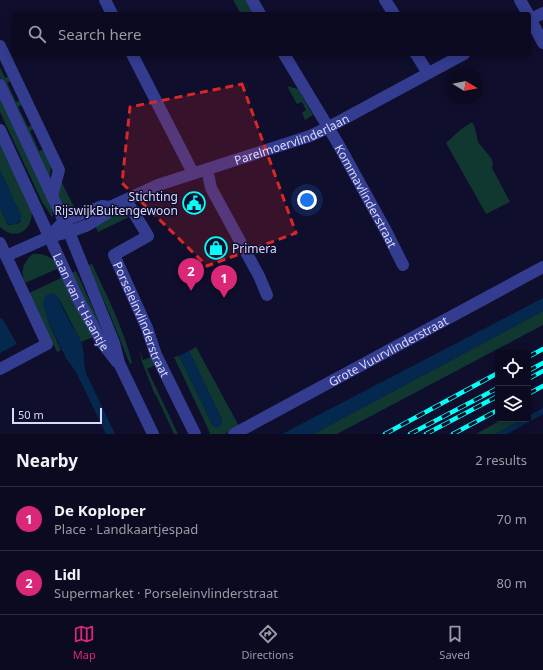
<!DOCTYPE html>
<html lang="en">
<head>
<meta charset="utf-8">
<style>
  :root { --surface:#0b0a21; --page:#14132a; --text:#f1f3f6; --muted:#9a9aa5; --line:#2b2b3f; --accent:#db2777 }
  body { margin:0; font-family:"Noto Sans",sans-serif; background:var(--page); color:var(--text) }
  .controls { position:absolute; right:12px; bottom:12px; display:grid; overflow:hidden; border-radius:4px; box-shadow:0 2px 10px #0003 }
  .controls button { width:36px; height:36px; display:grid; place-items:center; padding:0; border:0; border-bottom:1px solid var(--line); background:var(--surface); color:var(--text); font:20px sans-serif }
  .compass { position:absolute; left:447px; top:68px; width:36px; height:36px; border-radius:50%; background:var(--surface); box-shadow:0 2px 10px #0003; rotate:100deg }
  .scale { position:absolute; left:12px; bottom:10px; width:90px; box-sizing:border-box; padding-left:4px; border:2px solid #d9d9ff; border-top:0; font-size:11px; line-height:14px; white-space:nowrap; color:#d9d9ff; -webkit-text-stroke:3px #0f0e2c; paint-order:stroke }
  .you { position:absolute; left:307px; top:200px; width:14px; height:14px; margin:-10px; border:3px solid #fff; border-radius:50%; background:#1a73e8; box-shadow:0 0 0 6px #1a73e833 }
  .badge { display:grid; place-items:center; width:26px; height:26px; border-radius:50%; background:var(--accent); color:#fff; font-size:13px; font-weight:700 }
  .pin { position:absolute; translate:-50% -33px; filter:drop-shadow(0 1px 2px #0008) }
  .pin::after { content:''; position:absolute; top:21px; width:14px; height:12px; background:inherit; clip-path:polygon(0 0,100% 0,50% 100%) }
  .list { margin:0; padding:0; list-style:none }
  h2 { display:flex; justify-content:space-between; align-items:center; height:52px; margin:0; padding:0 16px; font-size:17px }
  h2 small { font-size:13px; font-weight:400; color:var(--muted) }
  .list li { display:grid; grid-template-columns:26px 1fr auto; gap:12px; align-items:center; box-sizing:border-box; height:64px; padding:0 16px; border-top:1px solid var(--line) }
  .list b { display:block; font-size:15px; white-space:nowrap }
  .list p { margin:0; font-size:13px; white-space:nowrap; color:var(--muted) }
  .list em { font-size:13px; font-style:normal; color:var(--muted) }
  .icon { flex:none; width:22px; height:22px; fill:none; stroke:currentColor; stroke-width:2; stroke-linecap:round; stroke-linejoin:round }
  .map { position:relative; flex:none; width:543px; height:434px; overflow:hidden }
  .search { position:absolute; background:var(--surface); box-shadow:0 2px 10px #0003; left:12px; right:12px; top:12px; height:44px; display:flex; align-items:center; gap:10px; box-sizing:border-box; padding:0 14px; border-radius:4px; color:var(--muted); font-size:15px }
  .sheet { height:180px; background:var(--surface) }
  nav { display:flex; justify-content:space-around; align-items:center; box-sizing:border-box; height:56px; border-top:1px solid var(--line); background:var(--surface); font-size:11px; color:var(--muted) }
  nav a { display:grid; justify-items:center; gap:2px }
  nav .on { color:var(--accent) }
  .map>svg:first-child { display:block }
  .green { fill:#103730 }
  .water { fill:#05294e }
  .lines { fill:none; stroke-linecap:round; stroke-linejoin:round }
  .minor { stroke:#343c90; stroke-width:12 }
  .rail-casing { stroke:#05fff8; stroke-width:4.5 }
  .rail { stroke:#0f0e2c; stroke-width:3; stroke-dasharray:9; stroke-linecap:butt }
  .marked { fill:#d62828; fill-opacity:0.2; stroke:#d62828; stroke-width:3; stroke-dasharray:8 5; stroke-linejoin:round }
  .labels { text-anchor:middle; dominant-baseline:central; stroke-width:3; stroke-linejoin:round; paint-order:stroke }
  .street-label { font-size:12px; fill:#d9d9ff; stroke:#0f0e2c }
  .poi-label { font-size:12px; fill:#d9d9ff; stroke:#0f0e2c; text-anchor:end }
</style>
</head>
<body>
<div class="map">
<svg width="543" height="434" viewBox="0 0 543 434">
  <rect width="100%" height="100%" fill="#0f0e2c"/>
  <!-- green -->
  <path class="green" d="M 233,0 L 246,0 L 253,14 L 241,14 Z
    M 0,67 L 5,78 L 10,76 L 12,80 L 7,83 L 16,102 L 21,100 L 23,104 L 18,107 L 28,127 L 32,125 L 34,129 L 30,131 L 39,151 L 44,149 L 51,166 L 49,182 L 0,77 Z
    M 287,86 L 298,89 L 313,115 L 305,120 L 302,113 L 306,110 L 302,102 L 297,104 Z
    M 0,96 L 51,206 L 53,216 L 52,217 L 42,202 L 0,112 Z
    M 472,122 L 475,128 L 478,142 L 491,158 L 493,163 L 492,168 L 510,202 L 486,214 L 446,143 L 460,130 Z
    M 0,140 L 32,213 C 31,232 15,241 0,227 L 0,208 L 8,225 L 19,223 L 21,220 L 21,216 L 0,170 Z
    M 61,181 L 75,209 C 65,210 62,205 57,198 Z
    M 116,214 L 122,214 L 129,217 L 98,232 L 95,225 Z
    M 33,254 C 44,253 54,257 59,268 L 25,283 C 20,272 23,262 33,254 Z
    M 92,264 C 107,296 124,329 132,363 L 130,364 L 108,310 L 88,265 Z
    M 76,271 L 113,353 L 70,273 Z
    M 63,277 L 93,337 L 81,342 L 59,299 L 55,295 L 51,293 L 48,321 L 61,350 L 57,352 L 29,293 Z
    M 543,311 L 543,325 L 337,434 L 313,434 Z
    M 196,347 L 239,426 L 225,434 L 209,434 L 210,433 L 174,357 L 179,356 L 213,426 L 217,427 L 221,425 L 222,420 L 189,351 Z
    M 139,348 L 143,360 L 151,357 L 155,365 L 147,369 L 178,434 L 174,434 L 156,395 L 155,395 L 142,362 Z
    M 503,419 L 523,419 L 495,434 L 476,434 Z"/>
  <!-- water -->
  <path class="water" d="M 0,170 L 21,216 L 21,220 L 14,225 L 8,224 L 0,208 Z
    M 51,293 L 56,295 L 59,299 C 64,314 74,328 81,342 C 85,352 83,363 86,373 L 115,434 L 106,434 L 76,372 L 66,358 L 48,321 L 43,304 L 45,296 Z
    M 543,298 L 543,311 L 313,434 L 282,434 Z
    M 2,318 L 17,344 L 0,353 L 0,319 Z
    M 189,351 L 222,420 L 221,425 L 217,427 L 213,426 L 179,356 Z
    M 543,408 L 543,414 L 507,434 L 495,434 L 523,419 L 528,419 L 528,416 Z"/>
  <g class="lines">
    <!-- minor -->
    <g class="minor">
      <path d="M 105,0 L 112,14"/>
      <path d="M 252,0 L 260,14"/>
      <path d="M 385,0 L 394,14"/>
      <path d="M 520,0 L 528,14"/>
      <path d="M 529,16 L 543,43"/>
      <path d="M 529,20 L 543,13"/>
      <path d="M 0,46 L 59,170 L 52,196"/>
      <path d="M 132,54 L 193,173"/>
      <path id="s1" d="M 284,54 L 337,142 L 386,231 L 403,265"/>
      <path d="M 416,54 L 428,73"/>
      <path d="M 0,85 L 69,232 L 114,343 L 119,363 L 153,434"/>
      <path id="s2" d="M 0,130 L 78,299 L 103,344 L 117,362"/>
      <path d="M 207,169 L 211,188 L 259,276 L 267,295"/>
      <path id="s3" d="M 126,200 L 148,236 L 114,255 L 147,328 L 156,355 L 195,434"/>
      <path id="s4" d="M 49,237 L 64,221 L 102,206 L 110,207 L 158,185 L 310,136 L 327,128 L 464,54"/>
      <path d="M 0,243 L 47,344 L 0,369"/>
      <path d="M 6,256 L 49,237 L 69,232 L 88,225 L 106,214 L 110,207"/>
      <path id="s5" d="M 234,434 L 543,267"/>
    </g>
    <!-- rail casing -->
    <g class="rail-casing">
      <path id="rail" d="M 528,357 L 543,349
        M 528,371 L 543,363
        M 528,379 L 543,371
        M 528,394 L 543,386
        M 385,434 L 498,373
        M 410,434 L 498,388
        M 426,434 L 498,396
        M 453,434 L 498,410"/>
    </g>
    <!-- rail -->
    <use href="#rail" class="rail"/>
  </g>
  <!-- marked area -->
  <path class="marked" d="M 242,84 L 296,233 L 207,266 L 122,183 L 130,107 Z"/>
  <!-- icons -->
  <defs>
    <g id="civic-ring" transform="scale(1.15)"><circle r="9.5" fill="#0f0e2c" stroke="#05fff8" stroke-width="1.5"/><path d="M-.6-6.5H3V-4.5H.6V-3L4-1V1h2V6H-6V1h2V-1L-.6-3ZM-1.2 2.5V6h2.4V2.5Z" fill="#05fff8"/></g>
    <g id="shop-ring" transform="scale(1.15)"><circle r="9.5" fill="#0f0e2c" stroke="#05fff8" stroke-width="1.5"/><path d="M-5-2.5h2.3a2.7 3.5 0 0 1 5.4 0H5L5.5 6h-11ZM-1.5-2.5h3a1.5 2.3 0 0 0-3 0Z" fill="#05fff8"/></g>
  </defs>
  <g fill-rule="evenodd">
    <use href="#civic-ring" x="194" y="203"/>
    <use href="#shop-ring" x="216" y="248"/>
  </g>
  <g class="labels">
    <!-- street labels -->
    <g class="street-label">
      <text stroke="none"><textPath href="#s4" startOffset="265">Parelmoervlinderlaan</textPath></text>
      <text stroke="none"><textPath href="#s1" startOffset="164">Kommavlinderstraat</textPath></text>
      <text stroke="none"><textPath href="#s2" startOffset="190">Laan van 't Haantje</textPath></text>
      <text stroke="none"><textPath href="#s3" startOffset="151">Porseleinvlinderstraat</textPath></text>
      <text stroke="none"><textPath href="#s5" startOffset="175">Grote Vuurvlinderstraat</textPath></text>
    </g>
    <!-- poi labels -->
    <g class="poi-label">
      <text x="178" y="196">Stichting<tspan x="178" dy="14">RijswijkBuitengewoon</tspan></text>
      <text x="232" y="248" text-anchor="start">Primera</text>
    </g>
  </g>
</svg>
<div class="controls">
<button><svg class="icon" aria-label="locate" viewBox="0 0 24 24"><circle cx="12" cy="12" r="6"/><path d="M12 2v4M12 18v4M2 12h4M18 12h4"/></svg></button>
<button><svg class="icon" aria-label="layers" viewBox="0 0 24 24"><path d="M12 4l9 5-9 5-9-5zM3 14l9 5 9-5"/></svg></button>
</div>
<svg class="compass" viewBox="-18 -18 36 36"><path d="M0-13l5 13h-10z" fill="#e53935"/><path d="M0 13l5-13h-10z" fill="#9a9aa5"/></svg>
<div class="scale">50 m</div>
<div class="you"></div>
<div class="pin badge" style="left:224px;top:298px">1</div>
<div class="pin badge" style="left:191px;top:291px">2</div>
<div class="search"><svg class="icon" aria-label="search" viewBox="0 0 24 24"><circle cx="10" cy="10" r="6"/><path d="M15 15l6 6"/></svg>Search here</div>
</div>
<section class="sheet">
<h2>Nearby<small>2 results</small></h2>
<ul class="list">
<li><span class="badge">1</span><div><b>De Koploper</b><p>Place · Landkaartjespad</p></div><em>70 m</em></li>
<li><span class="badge">2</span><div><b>Lidl</b><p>Supermarket · Porseleinvlinderstraat</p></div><em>80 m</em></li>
</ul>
</section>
<nav>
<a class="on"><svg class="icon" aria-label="map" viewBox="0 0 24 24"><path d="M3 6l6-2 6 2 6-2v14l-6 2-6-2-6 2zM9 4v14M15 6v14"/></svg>Map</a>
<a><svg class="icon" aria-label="directions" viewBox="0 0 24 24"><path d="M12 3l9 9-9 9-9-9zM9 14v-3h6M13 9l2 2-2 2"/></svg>Directions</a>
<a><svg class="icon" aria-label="saved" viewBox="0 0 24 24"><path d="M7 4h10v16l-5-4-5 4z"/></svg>Saved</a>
</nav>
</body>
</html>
